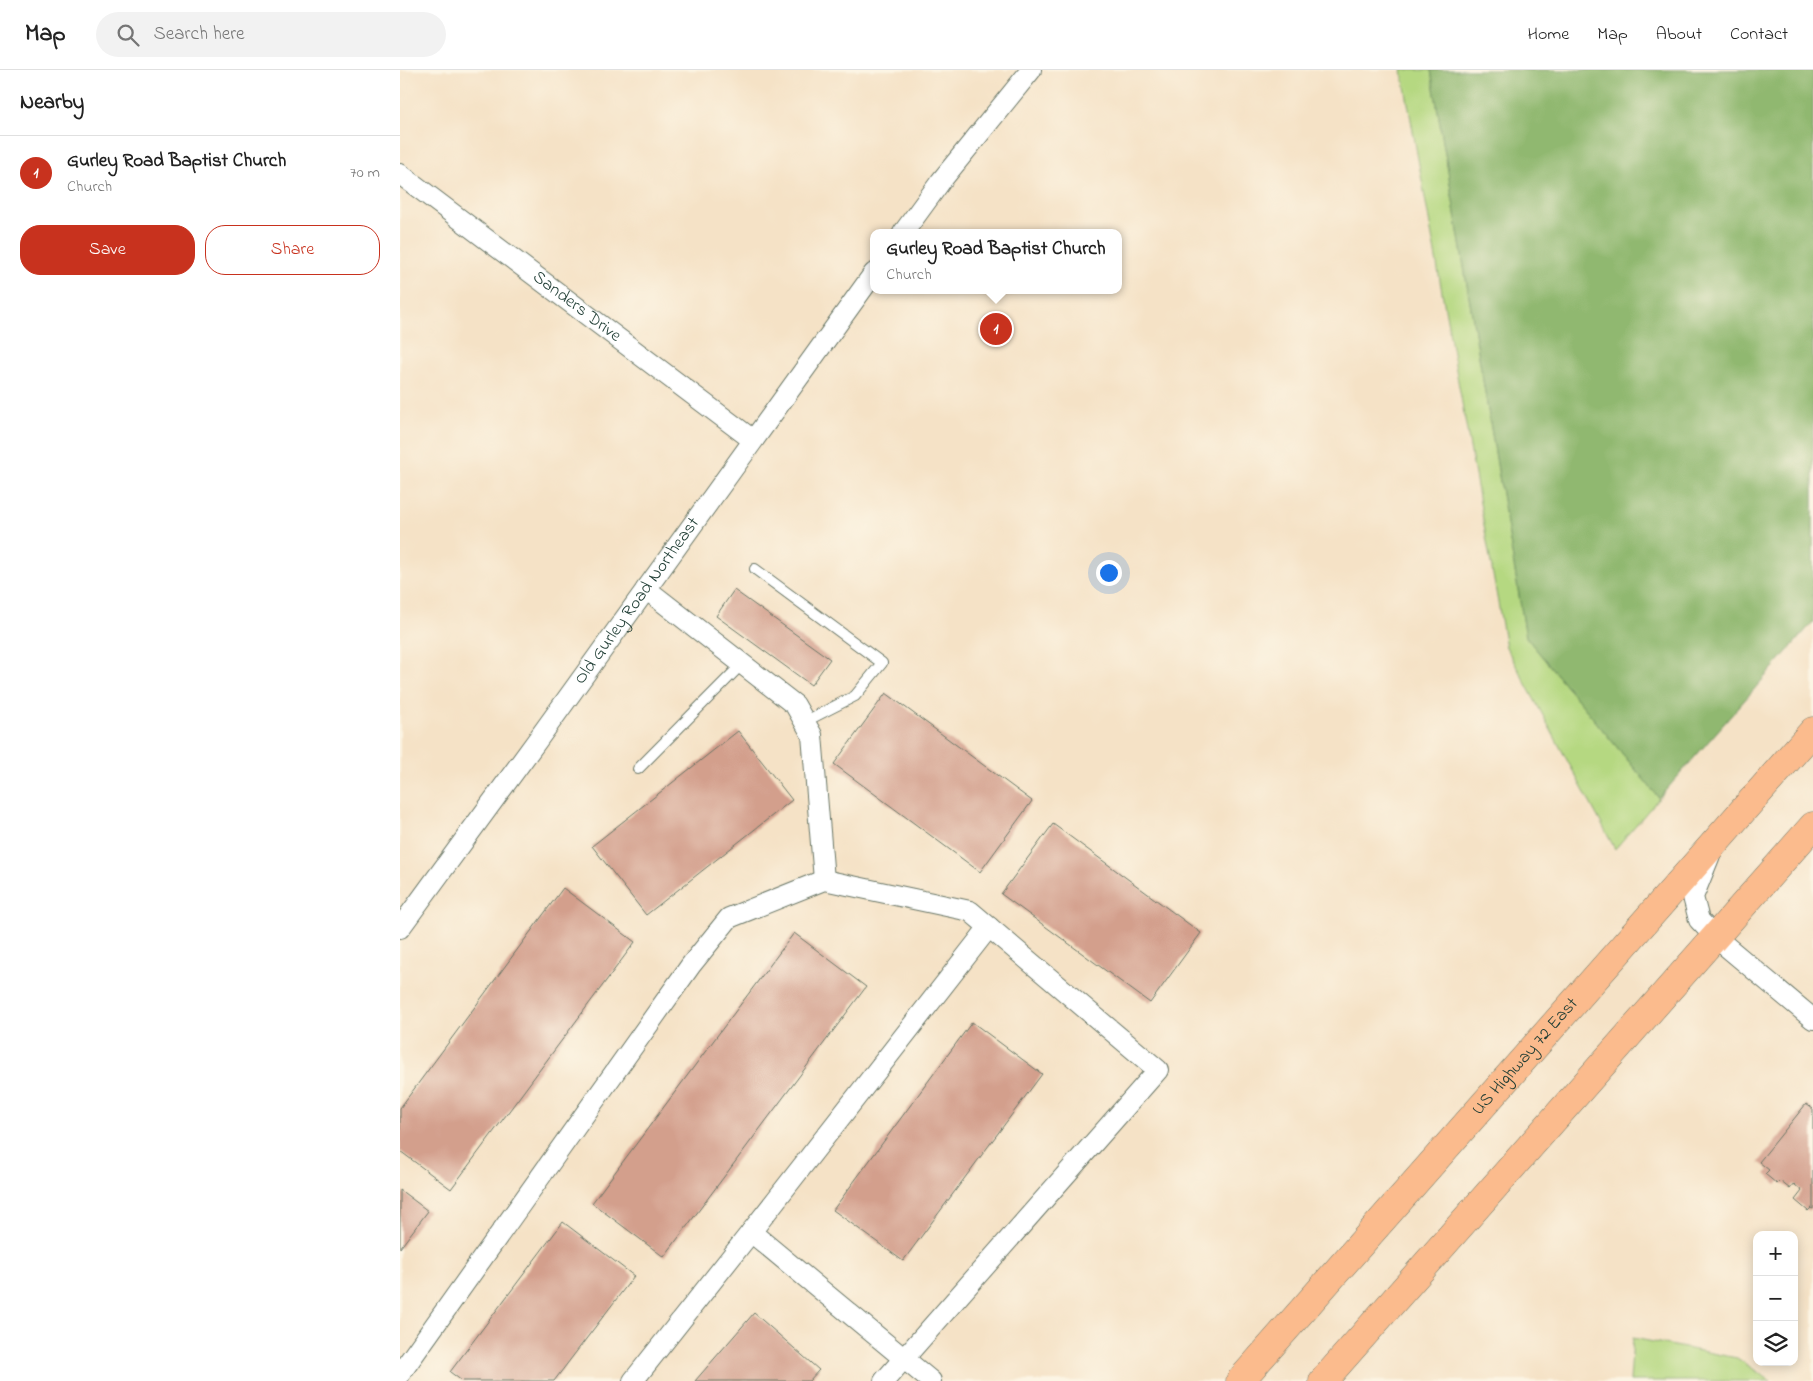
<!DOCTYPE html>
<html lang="en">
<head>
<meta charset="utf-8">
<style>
  :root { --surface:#fff; --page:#f2f2f2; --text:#222; --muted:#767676; --line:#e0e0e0; --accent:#c8321e }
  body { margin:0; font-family:"Indie Flower",sans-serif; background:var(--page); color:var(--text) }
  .controls { position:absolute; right:15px; bottom:15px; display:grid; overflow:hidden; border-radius:10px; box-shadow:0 2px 12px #0003 }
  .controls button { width:45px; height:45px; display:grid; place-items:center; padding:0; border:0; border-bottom:1px solid var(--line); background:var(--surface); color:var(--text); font:25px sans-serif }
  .you { position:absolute; left:708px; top:502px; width:18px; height:18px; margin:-12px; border:4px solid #fff; border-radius:50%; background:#1a73e8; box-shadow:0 0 0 8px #1a73e833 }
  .badge { display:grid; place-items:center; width:32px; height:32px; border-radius:50%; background:var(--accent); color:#fff; font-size:16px; font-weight:700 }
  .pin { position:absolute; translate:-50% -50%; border:2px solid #fff; box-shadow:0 1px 5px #0006 }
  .popup { position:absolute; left:470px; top:159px; width:252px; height:65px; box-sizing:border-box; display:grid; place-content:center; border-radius:10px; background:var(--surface); filter:drop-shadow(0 1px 4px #0005); font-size:16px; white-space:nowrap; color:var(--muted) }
  .popup b { font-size:19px; color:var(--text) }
  .popup::after { content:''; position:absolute; left:50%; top:100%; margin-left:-10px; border:10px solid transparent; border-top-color:var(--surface) }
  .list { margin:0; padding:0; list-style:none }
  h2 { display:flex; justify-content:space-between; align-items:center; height:65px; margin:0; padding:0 20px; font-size:21px }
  h2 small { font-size:16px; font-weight:400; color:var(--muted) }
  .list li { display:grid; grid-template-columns:32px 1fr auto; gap:15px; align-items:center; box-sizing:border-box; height:75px; padding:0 20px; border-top:1px solid var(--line) }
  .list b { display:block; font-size:19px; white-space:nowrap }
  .list p { margin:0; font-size:16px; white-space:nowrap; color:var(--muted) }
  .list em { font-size:16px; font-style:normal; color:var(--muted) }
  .actions { display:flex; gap:10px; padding:15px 20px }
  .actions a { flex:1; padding:11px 0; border:1px solid var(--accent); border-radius:20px; text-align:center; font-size:18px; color:var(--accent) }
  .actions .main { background:var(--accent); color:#fff }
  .icon { flex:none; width:28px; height:28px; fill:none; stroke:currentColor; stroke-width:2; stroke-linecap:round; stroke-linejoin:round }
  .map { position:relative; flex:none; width:1413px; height:1311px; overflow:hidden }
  header { display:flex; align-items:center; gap:30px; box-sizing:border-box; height:70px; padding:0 25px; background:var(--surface); border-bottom:1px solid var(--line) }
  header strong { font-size:24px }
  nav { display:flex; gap:28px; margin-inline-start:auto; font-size:18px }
  .search { width:350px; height:45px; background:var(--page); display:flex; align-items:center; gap:12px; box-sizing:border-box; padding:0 18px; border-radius:28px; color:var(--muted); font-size:19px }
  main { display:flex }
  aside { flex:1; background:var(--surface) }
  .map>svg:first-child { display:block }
  .green { fill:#b5d881; stroke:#6a8a5a }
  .forest { fill:#90b86f; stroke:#587a52 }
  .building { fill:#d39f8c }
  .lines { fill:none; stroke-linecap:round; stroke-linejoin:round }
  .lane-casing { stroke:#6a7767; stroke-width:12 }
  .street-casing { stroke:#6a7767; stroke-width:22 }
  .highway-casing { stroke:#6a7767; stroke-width:29 }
  .lane { stroke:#fff; stroke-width:10 }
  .street { stroke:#fff; stroke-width:20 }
  .highway { stroke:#fbbb8d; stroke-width:28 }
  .labels { text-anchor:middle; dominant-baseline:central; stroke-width:5; stroke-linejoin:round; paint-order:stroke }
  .street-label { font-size:18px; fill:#1f3d34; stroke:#fcf5e5 }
</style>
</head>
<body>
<header>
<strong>Map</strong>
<div class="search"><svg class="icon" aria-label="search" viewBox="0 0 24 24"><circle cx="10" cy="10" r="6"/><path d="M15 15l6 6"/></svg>Search here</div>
<nav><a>Home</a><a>Map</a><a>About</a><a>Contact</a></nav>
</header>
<main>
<aside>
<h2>Nearby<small></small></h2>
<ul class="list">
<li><span class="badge">1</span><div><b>Gurley Road Baptist Church</b><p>Church</p></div><em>70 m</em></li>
</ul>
<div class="actions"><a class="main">Save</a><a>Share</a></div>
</aside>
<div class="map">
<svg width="1413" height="1311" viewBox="0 0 1413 1311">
  <rect width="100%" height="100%" fill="#fcf5e5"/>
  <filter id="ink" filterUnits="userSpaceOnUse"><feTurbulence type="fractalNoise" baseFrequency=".02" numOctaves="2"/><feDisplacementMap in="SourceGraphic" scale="10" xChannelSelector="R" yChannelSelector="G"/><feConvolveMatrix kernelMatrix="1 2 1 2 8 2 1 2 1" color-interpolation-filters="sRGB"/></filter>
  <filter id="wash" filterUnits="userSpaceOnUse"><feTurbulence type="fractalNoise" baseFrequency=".0096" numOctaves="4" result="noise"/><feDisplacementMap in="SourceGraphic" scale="20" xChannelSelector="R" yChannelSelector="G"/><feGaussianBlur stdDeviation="1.12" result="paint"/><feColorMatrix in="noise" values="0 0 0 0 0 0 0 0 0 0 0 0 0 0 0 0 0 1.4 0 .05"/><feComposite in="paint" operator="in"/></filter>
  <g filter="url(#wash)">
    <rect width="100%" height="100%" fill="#f5e2c6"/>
    <!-- green -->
    <path class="green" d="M 1002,0 L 1031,0 L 1126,567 L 1259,728 L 1215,779 L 1106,577 Z
      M 1233,1268 L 1337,1288 L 1371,1311 L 1230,1311 Z"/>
    <!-- forest -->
    <path class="forest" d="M 1031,0 L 1413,0 L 1413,552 L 1259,728 L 1126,567 Z"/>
    <g id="blocks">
      <!-- building -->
      <path class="building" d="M 334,520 L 430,589 L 411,615 L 316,546 Z
        M 486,623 L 632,731 L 580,802 L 434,694 Z
        M 338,661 L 392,730 L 246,845 L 192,776 Z
        M 653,754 L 801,863 L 750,933 L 601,824 Z
        M 163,818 L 235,872 L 51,1119 L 0,1081 L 0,1038 Z
        M 394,863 L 466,917 L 264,1187 L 192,1133 Z
        M 572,952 L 642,1004 L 503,1191 L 433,1140 Z
        M 1406,1034 L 1413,1039 L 1413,1139 L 1411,1138 L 1408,1141 L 1395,1130 L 1402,1121 L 1394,1114 L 1390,1119 L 1380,1111 L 1377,1114 L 1365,1104 L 1369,1100 L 1359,1092 Z
        M 0,1120 L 28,1141 L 0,1178 Z
        M 163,1152 L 234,1206 L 154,1311 L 62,1311 L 50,1302 Z
        M 354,1243 L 419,1300 L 409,1311 L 295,1311 Z"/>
    </g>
  </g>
  <g filter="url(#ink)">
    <use href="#blocks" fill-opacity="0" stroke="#6a7767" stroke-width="1"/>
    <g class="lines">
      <!-- lane casing -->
      <g class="lane-casing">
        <path id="lane" d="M 355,499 L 482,593 L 455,626 L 404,652
          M 238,699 L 342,594"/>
      </g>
      <!-- street casing -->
      <g class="street-casing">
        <g id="street">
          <path id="s1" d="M 0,104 L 353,370"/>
          <path d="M 503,163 L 541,111 L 631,0"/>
          <path d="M 246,519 L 395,635 L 412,665 L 424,810"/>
          <path d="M 1310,785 L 1293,827 L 1299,850 L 1315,867 L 1413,949"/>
          <path id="s2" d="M 0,858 L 136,672 L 474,203"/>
          <path d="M 351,1162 L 531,1311"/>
          <path d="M 0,1304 L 291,895 L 329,848 L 424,810 L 570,841 L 758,1000 L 484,1311"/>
          <path d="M 233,1311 L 351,1162 L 589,857"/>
        </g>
      </g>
      <!-- highway casing -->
      <g class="highway-casing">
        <g id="highway">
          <path id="s3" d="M 840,1311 L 1413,661"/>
          <path d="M 923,1311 L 1413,756"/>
        </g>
      </g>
      <!-- lane -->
      <use href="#lane" class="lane"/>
      <!-- street -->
      <use href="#street" class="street"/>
      <!-- highway -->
      <use href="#highway" class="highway"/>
    </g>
  </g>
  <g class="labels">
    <!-- street labels -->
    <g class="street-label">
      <text stroke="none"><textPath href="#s1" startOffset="221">Sanders Drive</textPath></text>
      <text stroke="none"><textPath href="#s2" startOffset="404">Old Gurley Road Northeast</textPath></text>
      <text stroke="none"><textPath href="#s3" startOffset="432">US Highway 72 East</textPath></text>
    </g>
  </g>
</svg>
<div class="controls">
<button>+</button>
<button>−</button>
<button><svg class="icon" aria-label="layers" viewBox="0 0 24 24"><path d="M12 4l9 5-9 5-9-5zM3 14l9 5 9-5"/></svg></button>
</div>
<div class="you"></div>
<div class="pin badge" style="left:596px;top:259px">1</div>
<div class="popup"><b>Gurley Road Baptist Church</b>Church</div>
</div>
</main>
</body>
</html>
